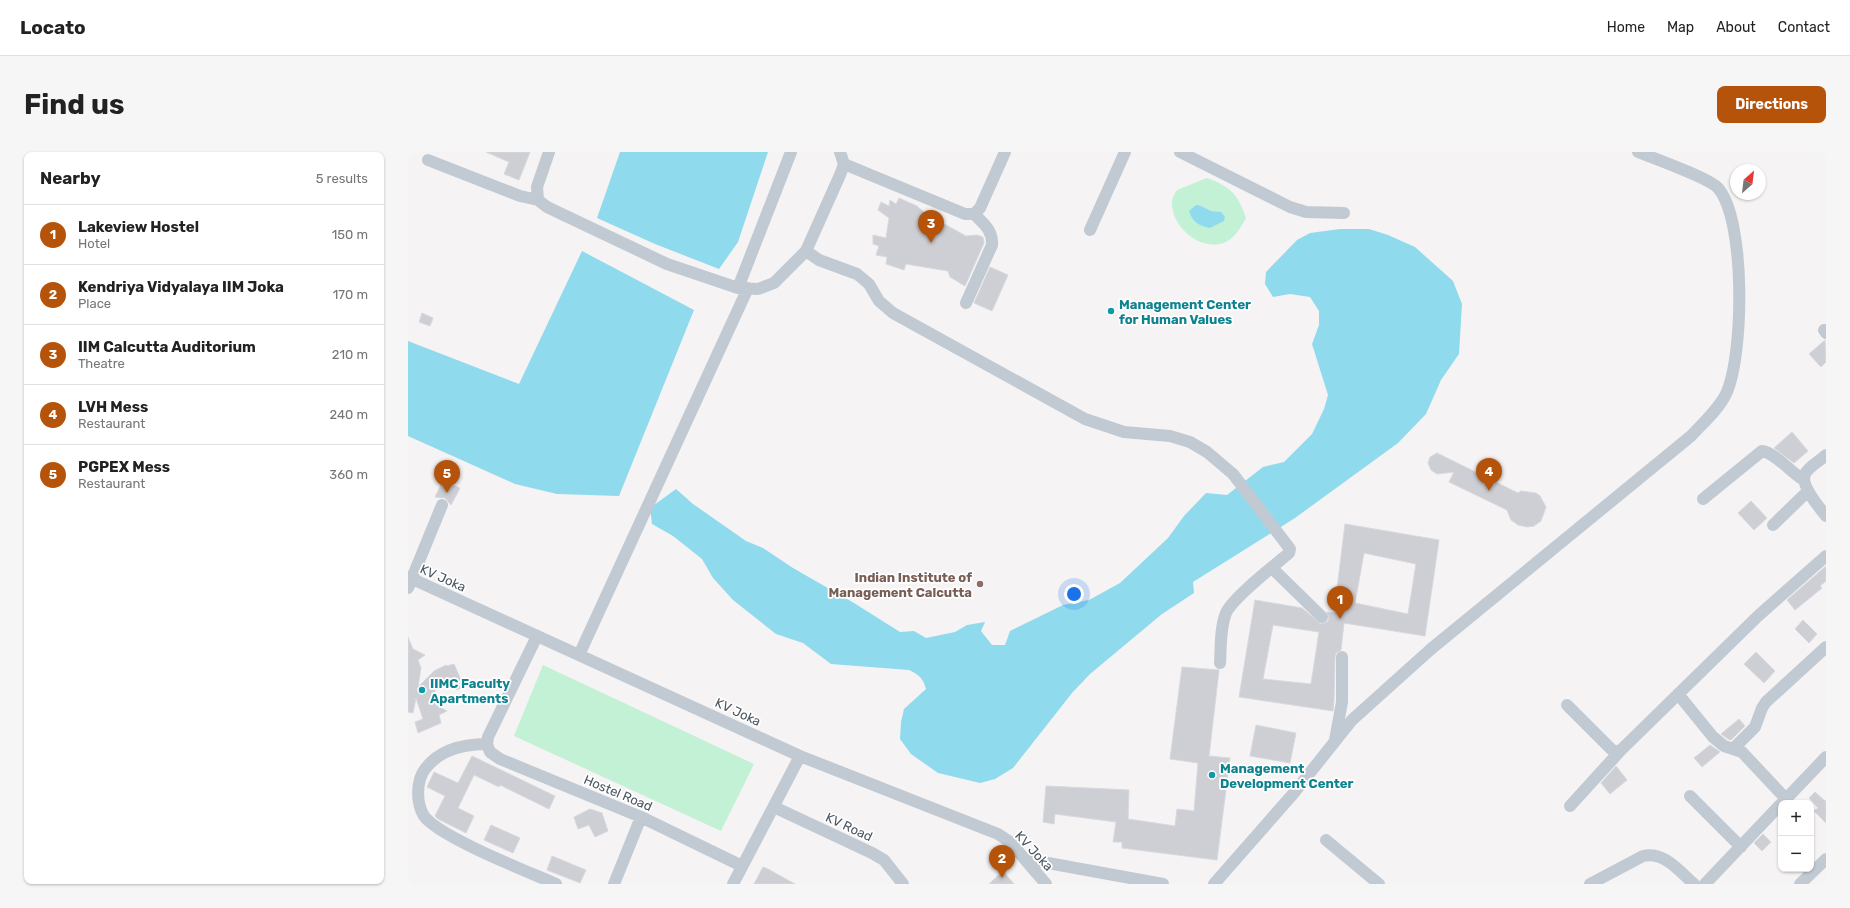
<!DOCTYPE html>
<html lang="en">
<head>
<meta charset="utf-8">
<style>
  :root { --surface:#fff; --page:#f6f6f6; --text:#222; --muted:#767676; --line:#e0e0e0; --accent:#b45309 }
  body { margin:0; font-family:Rubik,sans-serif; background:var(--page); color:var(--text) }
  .controls { position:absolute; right:12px; bottom:12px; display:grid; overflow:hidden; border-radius:8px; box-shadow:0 1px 3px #0004 }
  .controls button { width:36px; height:36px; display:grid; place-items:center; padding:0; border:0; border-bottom:1px solid var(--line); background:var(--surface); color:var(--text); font:20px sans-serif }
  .compass { position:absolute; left:1322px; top:12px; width:36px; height:36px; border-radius:50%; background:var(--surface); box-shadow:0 1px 3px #0004; rotate:28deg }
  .you { position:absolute; left:666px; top:442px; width:14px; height:14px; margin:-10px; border:3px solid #fff; border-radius:50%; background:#1a73e8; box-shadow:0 0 0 6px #1a73e833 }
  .badge { display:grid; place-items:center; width:26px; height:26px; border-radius:50%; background:var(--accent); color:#fff; font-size:13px; font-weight:700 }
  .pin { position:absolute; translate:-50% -33px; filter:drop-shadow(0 1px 2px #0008) }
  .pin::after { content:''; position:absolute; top:21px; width:14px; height:12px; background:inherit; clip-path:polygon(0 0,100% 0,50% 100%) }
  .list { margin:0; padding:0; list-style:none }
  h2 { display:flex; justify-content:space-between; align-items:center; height:52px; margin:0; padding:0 16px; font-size:17px }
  h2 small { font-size:13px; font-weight:400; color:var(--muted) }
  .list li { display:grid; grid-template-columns:26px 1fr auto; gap:12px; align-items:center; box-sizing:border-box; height:60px; padding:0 16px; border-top:1px solid var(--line) }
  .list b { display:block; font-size:15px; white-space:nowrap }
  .list p { margin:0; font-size:13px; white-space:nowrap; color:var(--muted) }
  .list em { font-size:13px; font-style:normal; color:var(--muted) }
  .map { position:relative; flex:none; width:1418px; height:732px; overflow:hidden; border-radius:8px }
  header { display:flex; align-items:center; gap:24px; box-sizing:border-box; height:56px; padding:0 20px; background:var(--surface); border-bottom:1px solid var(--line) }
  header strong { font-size:19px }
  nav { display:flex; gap:22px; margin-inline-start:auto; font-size:14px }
  .intro { display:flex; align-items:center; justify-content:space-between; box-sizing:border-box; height:96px; padding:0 24px }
  h1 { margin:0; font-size:28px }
  .button { padding:10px 18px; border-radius:8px; background:var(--accent); color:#fff; font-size:14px; font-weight:700 }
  main { display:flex; gap:24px; padding:0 24px }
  aside { flex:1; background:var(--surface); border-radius:8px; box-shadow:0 1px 3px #0004 }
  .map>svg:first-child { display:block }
  .green { fill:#c3f1d5 }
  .water { fill:#90daee }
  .building { fill:#cdcfd5; stroke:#d7d9de; fill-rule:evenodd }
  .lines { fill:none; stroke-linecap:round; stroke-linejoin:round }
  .minor { stroke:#c1cad2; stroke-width:12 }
  .culture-dot { fill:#0f9aa8; stroke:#fff; stroke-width:1.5 }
  .education-dot { fill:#8d6e63; stroke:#fff; stroke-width:1.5 }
  .labels { text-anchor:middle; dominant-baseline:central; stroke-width:3.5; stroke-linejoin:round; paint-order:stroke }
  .culture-label { font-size:13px; font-weight:bold; fill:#0d838f; stroke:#fff; text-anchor:start }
  .education-label { font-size:13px; font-weight:bold; fill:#785e54; stroke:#fff; text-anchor:end }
  .street-label { font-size:13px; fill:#4a5661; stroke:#fff }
</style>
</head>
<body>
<header>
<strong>Locato</strong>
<nav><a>Home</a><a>Map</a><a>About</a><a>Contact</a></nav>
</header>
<div class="intro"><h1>Find us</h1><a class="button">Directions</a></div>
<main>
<aside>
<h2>Nearby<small>5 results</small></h2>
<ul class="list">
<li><span class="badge">1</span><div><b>Lakeview Hostel</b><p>Hotel</p></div><em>150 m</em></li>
<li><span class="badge">2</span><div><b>Kendriya Vidyalaya IIM Joka</b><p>Place</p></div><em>170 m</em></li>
<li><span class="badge">3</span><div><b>IIM Calcutta Auditorium</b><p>Theatre</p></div><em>210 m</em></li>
<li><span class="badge">4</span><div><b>LVH Mess</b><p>Restaurant</p></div><em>240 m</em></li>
<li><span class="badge">5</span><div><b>PGPEX Mess</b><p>Restaurant</p></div><em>360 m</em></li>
</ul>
</aside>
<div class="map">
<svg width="1418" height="732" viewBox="0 0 1418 732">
  <rect width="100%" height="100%" fill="#f5f3f3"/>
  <!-- green -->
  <path class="green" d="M 799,26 C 823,35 830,42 838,66 C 833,75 826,88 815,91 C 791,99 763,74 764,50 C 764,46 767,41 769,38 Z
    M 135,513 L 346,612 L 313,679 L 106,584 Z"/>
  <!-- water -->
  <path class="water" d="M 212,0 L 360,0 L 330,90 L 311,117 L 247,92 L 189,66 Z
    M 788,53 L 793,54 L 803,59 L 813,60 L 817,65 L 816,69 L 802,76 C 792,74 784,70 781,59 Z
    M 932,77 L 961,77 L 980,83 L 1007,95 L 1045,129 L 1054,152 L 1051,202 L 1033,228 L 1018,262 L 990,291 L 887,366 L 785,430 L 786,441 L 754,462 L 682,522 L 664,541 L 605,616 L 587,627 L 572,631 L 530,621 L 503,602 L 492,587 L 493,570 L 496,557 L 518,537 C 515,526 511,523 501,518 L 423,512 L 395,491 L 368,482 L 325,448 L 305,426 L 294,407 L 265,384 L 244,372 L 242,356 L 268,337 L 285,352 L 338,389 L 355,396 L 385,416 L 446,451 L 492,480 L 506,479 L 518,486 L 547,480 L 559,473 L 577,470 L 573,479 L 584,493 L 597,493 L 602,479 L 655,453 L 681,448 L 712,431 L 760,386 L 776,364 L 798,341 L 819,343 L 855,315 L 876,310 L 904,282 L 916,257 L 920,243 L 904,192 L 911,173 L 911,159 L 902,145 L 882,142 L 865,145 L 857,132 L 858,120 L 889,88 L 902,81 Z
    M 174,99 L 286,158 L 211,344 L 149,342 L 107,332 L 0,284 L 0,189 L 111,232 Z"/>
  <!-- building -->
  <path class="building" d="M 78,0 L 122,0 L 111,28 L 96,22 L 101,10 Z
    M 491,46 L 509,54 L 518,62 L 558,84 L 569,83 L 575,85 L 576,91 L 557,134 L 542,125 L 540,119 L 498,112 L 496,118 L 478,112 L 479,105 L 468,103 L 471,94 L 465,92 L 465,83 L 478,86 L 481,66 L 470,58 L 473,50 L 481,54 L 482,48 L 488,52 Z
    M 582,115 L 600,123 L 584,159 L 566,151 Z
    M 14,161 L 25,166 L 22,174 L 11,170 Z
    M 1417,188 L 1418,210 L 1413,215 L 1401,202 Z
    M 1384,280 L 1400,299 L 1386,311 L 1366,296 Z
    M 1029,301 L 1110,341 L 1113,339 L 1128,341 L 1132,344 L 1138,355 L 1133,369 L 1126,374 L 1119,375 L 1110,373 L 1103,368 L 1099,358 L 1041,330 L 1046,320 L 1029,322 L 1023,318 L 1020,311 L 1022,305 Z
    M 35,329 L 52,336 L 43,353 L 37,346 L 27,345 Z
    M 1343,349 L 1359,366 L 1346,378 L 1330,361 Z
    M 937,372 L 1031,388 L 1017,484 L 936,471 L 933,498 L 928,501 L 927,505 L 926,548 L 925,559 L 831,545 L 847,448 L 894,456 L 913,472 L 919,470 L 921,467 L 919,460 L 926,461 ZM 956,401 L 1008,412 L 1000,462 L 947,451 ZM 865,473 L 911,480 L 903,532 L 855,527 Z
    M 1418,414 L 1418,429 L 1412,434 L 1414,436 L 1387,458 L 1379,448 Z
    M 1395,468 L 1409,482 L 1401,491 L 1387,477 Z
    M 0,485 L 5,497 L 17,503 L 10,508 L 13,516 L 10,535 L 26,519 L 38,513 L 39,514 L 46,512 L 56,535 L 48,538 L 45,534 L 41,535 L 39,534 L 28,537 L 24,544 L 28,553 L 39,559 L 31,563 L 33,571 L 10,581 L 7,570 L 15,567 L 8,546 L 5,561 L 0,560 Z
    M 1348,500 L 1367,519 L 1356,531 L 1336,512 Z
    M 774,515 L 811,518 L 801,604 L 822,606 L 809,708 L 714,696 L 714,690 L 705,690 L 708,670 L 647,662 L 646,672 L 635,670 L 638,634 L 721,638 L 720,667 L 767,674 L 769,657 L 786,659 L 790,611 L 762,607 Z
    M 1331,567 L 1337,574 L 1323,588 L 1320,587 L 1313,582 Z
    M 848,573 L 888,581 L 882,611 L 842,604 Z
    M 1302,593 L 1312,600 L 1294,615 L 1286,606 Z
    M 64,604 L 147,644 L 141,657 L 92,633 L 91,635 L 66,623 L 50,656 L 66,664 L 58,681 L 30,667 L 27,664 L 37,644 L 19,635 L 26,620 L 50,631 Z
    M 1208,614 L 1219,628 L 1202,642 L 1193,631 Z
    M 1407,640 L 1417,649 L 1418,648 L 1418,671 L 1406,659 L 1410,656 L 1401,646 Z
    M 182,657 L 194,661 L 200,679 L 187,685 L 181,673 L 170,677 L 166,665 Z
    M 83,673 L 112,686 L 105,701 L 76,688 Z
    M 1355,682 L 1363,690 L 1354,699 L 1346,691 Z
    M 144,704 L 178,718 L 172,731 L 139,718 Z
    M 355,715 L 360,717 L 387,732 L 346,732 Z
    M 595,719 L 606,732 L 581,732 Z"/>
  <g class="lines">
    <!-- minor -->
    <path class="minor" d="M 141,0 L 129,35 L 130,48 L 139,55 L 259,112 L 330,136 L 350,137 L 366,131 L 398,99 L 432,23 L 436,12 L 432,0
      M 772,0 L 882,55 L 898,60 L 936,61
      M 20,8 L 112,44 L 130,48
      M 436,12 L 557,62 L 566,62 L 572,56 L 597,0
      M 682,78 L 717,0
      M 398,99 L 411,108 L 449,122 L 461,132 L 471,149 L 485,161 L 677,267 L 716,280 L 762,284 L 782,290 L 799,300 L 825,322 L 882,397 L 881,401 C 867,413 824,446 818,461 C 812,476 813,495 812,511
      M 330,136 L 383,0
      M 558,151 L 584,93 C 585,78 575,71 566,62
      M 1416,178 L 1418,181
      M 1418,303 C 1412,309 1401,314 1397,322 C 1392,333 1411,355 1418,364
      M 1295,347 L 1354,299 C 1368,301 1383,321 1396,328
      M 1365,373 L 1400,339
      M 864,416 L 914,465
      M 0,425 L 392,604 L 590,682 L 602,690 L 638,732
      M 0,436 L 34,353
      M 171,503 L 340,136
      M 1270,542 L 1305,585 L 1316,594 L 1334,600 L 1378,647
      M 1159,553 L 1203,597 L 1207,600 L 1213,598 L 1350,464 L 1418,404
      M 927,588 L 934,550 L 934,505
      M 79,592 L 82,600 L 92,607 L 233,665 L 334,714
      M 79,592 C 56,592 32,597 17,617 C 8,629 8,651 16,664 C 31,685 121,720 148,732
      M 79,592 L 80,585 L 129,484
      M 1326,596 L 1347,575 L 1354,556 L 1358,550 L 1418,495
      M 1282,644 L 1333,695
      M 1374,651 L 1418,605
      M 1162,654 L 1213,598
      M 366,655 L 464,701 L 476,708 L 495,732
      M 918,688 L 971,732
      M 618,707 L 755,732
      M 206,732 L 233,665
      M 325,732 L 392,604
      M 806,732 L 885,642 L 944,568 L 1023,497 L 1283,284 C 1295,271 1310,258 1318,242 C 1336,204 1338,68 1310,36 C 1301,26 1245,6 1230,0
      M 1182,732 L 1235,704 C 1256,699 1271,719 1286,732
      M 1297,732 L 1373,652
      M 1392,732 L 1418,707"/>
  </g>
  <!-- markers -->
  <g class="culture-dot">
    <circle cx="703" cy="159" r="4"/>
    <circle cx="14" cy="538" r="4"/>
    <circle cx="804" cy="623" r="4"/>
  </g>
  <circle class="education-dot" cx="572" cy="432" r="4"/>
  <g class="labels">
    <!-- culture labels -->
    <g class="culture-label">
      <text x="711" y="152">Management Center<tspan x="711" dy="15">for Human Values</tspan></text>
      <text x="22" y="531">IIMC Faculty<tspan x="22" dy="15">Apartments</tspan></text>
      <text x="812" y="616">Management<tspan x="812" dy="15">Development Center</tspan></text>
    </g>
    <!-- education labels -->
    <g class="education-label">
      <text x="564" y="425">Indian Institute of<tspan x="564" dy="15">Management Calcutta</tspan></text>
    </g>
    <!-- street labels -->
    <g class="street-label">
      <text transform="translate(35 426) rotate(24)">KV Joka</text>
      <text transform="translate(330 560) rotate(25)">KV Joka</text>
      <text transform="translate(210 641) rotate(23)">Hostel Road</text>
      <text transform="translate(441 675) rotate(25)">KV Road</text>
      <text transform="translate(626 699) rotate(47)">KV Joka</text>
    </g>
  </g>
</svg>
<div class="controls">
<button>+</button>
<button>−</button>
</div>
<svg class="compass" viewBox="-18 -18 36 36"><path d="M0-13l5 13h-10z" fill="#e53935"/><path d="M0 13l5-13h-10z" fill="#767676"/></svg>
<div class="you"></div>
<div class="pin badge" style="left:932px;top:467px">1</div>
<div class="pin badge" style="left:594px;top:726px">2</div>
<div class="pin badge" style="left:523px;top:91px">3</div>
<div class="pin badge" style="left:1081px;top:339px">4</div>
<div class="pin badge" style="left:39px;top:341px">5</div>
</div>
</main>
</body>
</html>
